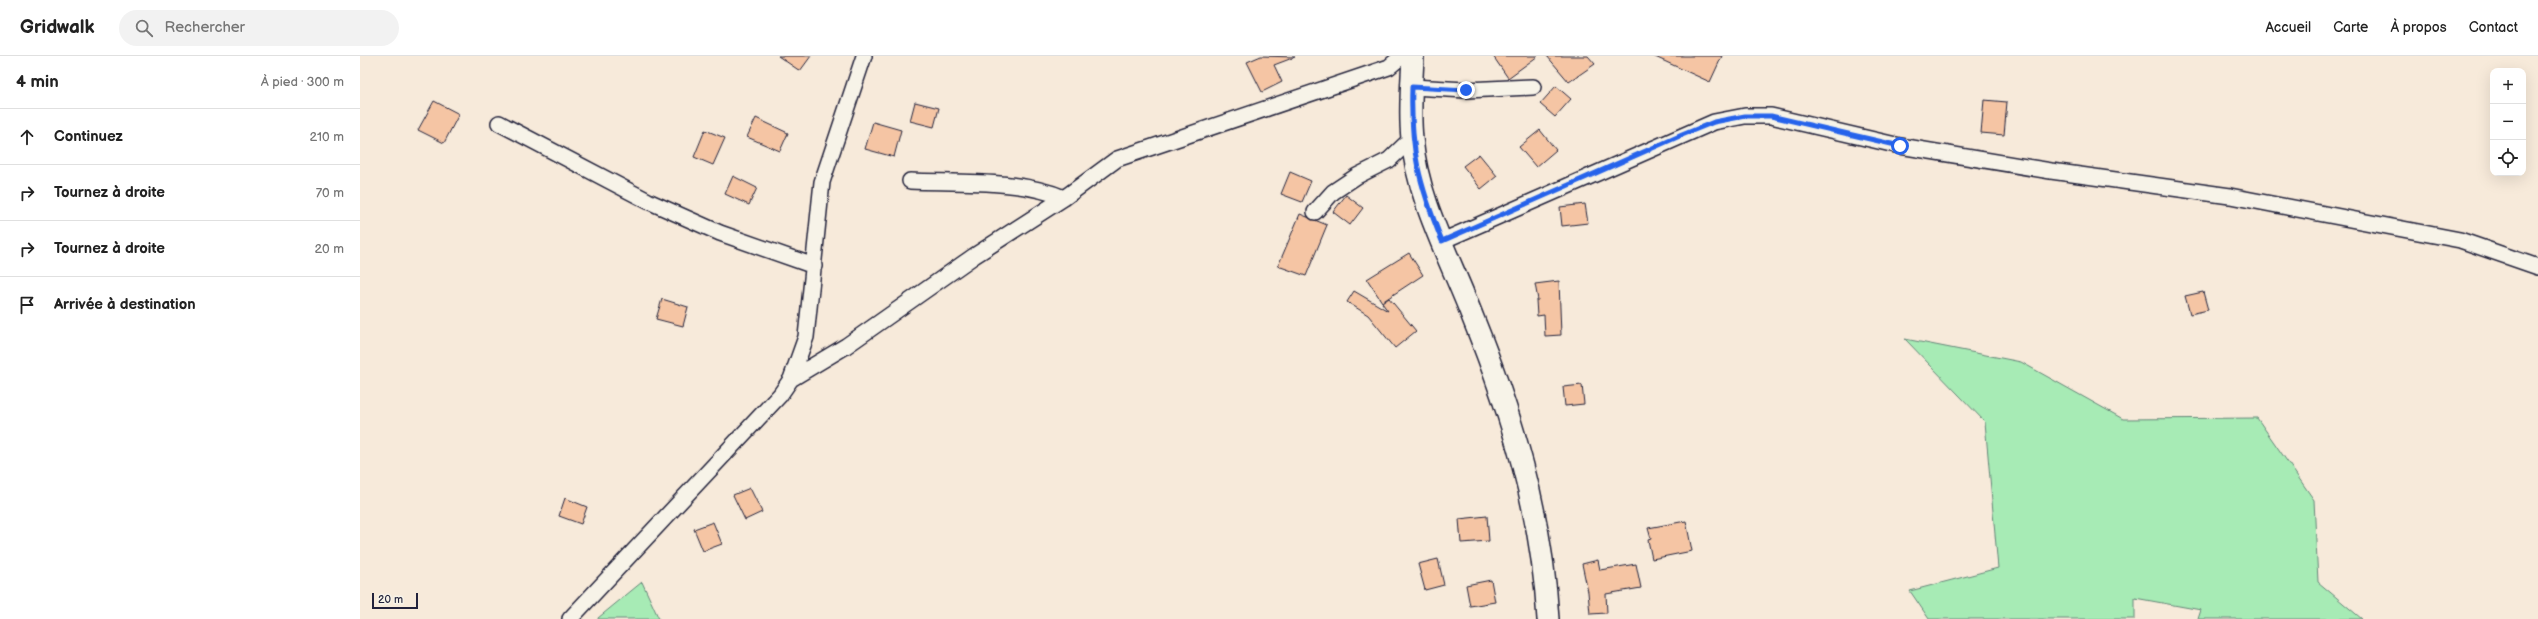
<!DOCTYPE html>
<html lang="fr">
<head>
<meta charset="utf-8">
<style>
  :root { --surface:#fff; --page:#f2f2f2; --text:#222; --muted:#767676; --line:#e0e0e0 }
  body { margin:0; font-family:"Balsamiq Sans",sans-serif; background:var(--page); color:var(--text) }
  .controls { position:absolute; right:12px; top:12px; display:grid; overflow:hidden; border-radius:8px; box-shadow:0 4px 16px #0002 }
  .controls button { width:36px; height:36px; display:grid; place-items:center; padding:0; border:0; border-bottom:1px solid var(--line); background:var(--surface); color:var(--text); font:20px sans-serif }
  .scale { position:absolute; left:12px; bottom:10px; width:46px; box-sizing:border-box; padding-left:4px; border:2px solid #22223b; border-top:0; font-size:11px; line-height:14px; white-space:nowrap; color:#22223b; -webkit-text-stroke:3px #f7f3e8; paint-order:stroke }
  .stop { position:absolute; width:12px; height:12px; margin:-9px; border:3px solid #2563eb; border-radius:50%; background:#fff }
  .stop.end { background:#2563eb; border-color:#fff; box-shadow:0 1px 4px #0008 }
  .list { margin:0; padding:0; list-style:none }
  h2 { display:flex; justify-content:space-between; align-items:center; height:52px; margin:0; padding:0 16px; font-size:17px }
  h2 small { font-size:13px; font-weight:400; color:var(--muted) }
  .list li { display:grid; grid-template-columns:26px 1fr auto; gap:12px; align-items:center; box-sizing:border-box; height:56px; padding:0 16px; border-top:1px solid var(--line) }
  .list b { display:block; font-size:15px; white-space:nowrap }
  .list em { font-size:13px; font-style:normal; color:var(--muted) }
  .icon { flex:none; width:22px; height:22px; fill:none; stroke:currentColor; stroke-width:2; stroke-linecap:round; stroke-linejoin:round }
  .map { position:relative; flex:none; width:2178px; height:563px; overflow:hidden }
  header { display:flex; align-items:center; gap:24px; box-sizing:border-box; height:56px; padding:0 20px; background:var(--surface); border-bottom:1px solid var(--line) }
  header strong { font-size:19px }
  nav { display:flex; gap:22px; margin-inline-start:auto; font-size:14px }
  .search { width:280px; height:36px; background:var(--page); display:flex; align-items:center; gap:10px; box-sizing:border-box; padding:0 14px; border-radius:22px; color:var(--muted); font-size:15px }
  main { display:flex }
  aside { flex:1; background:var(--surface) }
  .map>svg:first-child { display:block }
  .green { fill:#a7ebb5; stroke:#648678 }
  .building { fill:#f5c5a4; stroke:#22223b }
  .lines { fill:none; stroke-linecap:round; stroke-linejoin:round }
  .street-casing { stroke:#22223b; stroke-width:18 }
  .secondary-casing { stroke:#22223b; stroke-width:24 }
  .street { stroke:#f7f3e8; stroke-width:15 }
  .secondary { stroke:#f7f3e8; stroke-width:21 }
  .route { stroke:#2563eb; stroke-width:5 }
</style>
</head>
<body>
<header>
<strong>Gridwalk</strong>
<div class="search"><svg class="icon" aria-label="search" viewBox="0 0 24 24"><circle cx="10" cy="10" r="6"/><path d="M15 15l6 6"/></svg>Rechercher</div>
<nav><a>Accueil</a><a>Carte</a><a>À propos</a><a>Contact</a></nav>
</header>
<main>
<aside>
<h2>4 min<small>À pied · 300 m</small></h2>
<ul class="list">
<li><svg class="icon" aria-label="ahead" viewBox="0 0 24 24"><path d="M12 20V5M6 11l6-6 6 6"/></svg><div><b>Continuez</b></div><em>210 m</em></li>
<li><svg class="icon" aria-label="right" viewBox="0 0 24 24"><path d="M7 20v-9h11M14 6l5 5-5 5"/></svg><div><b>Tournez à droite</b></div><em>70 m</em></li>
<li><svg class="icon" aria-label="right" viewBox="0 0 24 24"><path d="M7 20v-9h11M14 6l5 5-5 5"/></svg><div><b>Tournez à droite</b></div><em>20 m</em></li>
<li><svg class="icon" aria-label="arrive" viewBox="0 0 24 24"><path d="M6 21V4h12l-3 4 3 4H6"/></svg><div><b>Arrivée à destination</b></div></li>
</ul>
</aside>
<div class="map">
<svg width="2178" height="563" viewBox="0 0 2178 563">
  <rect width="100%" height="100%" fill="#f7eada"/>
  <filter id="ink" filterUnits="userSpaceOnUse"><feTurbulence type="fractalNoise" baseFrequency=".025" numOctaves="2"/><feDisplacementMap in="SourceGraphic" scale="8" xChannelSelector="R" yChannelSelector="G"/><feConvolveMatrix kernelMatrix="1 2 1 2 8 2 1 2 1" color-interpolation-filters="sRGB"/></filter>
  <g filter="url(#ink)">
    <!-- green -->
    <path class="green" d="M 1545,283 L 1661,306 L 1763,363 L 1897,362 L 1954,444 L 1958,526 L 2002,563 L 1838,563 L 1841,554 L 1775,542 L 1775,563 L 1569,563 L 1550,535 L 1638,512 L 1625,366 Z
      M 282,526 L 299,563 L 238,563 L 238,562 Z"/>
    <!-- building -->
    <path class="building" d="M 418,0 L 451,0 L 440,15 Z
      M 901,0 L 935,1 L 914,9 L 922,26 L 902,36 L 887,6 Z
      M 1133,0 L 1178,0 L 1148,22 Z
      M 1187,0 L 1228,0 L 1235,8 L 1209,26 Z
      M 1293,0 L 1362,0 L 1350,26 Z
      M 1196,30 L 1211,43 L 1195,61 L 1180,48 Z
      M 1624,44 L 1647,46 L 1644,79 L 1621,77 Z
      M 74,45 L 99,58 L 84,87 L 58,74 Z
      M 555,46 L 579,52 L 574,71 L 550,65 Z
      M 396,62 L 428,77 L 420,95 L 387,81 Z
      M 513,66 L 541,74 L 534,101 L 505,93 Z
      M 345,74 L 365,82 L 353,109 L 334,101 Z
      M 1180,74 L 1196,94 L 1176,111 L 1159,91 Z
      M 1119,98 L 1137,120 L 1121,133 L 1103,110 Z
      M 930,116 L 951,125 L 942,146 L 921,138 Z
      M 373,120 L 397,132 L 389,149 L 365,138 Z
      M 986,139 L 1003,152 L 990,169 L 973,156 Z
      M 1225,148 L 1228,167 L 1202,170 L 1200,151 Z
      M 940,158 L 967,169 L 946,220 L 918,210 Z
      M 1049,197 L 1063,219 L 1022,246 L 1007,223 Z
      M 1199,225 L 1201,279 L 1185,280 L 1184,259 L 1177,260 L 1176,244 L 1178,244 L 1175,228 Z
      M 994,235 L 1028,255 L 1022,247 L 1029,242 L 1056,275 L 1035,292 L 1008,259 L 987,246 Z
      M 1843,236 L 1848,254 L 1830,258 L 1825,240 Z
      M 302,243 L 328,251 L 323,270 L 296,263 Z
      M 1222,329 L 1224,348 L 1205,350 L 1203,331 Z
      M 390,432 L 402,456 L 385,464 L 373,439 Z
      M 205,442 L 227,451 L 221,468 L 199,460 Z
      M 1127,460 L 1129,485 L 1101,487 L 1099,463 Z
      M 1326,465 L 1332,495 L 1292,503 L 1288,484 L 1291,483 L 1288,472 Z
      M 353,466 L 362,488 L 343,495 L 334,473 Z
      M 1078,503 L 1084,529 L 1065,534 L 1058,508 Z
      M 1238,504 L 1240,514 L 1276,508 L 1281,532 L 1246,538 L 1247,557 L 1230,558 L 1228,536 L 1222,508 Z
      M 1131,524 L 1135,546 L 1110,550 L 1106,529 Z"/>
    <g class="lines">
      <!-- street casing -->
      <g class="street-casing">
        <path id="street" d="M 1052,31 L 1106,34 L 1173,31
          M 139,67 L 288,145 L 360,177 L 454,210
          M 550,125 C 597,127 661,123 704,142
          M 955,156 L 973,136 L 997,120 L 1029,104 L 1052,82
          M 1082,185 L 1354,66 L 1385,60 L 1411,60 L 1540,90 L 1691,115 L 1870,140 L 2100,184 L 2178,211
          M 431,323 L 486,290 L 614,200 L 704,142 L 757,103 L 1029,11 L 1042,0
          M 210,563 L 420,339 L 431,323 L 446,281 L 462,126 L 504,0"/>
      </g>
      <!-- secondary casing -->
      <g class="secondary-casing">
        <path id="secondary" d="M 1053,0 C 1052,27 1049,55 1052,82 C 1057,144 1091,204 1113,262 C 1152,359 1182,458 1188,563"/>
      </g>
      <!-- street -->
      <use href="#street" class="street"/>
      <!-- secondary -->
      <use href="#secondary" class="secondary"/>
    </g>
  </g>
  <g class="lines" filter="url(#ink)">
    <!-- route -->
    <path class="route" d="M 1106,34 L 1052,31 C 1050,93 1059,128 1082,185 L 1322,79 L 1354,66 L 1385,60 L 1411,60 L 1540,90"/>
  </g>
</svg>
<div class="controls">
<button>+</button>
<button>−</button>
<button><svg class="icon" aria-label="locate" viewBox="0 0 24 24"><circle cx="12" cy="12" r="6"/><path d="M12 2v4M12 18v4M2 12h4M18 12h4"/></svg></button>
</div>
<div class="scale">20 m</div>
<div class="stop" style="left:1540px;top:90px"></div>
<div class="stop end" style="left:1106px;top:34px"></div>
</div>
</main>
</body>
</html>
